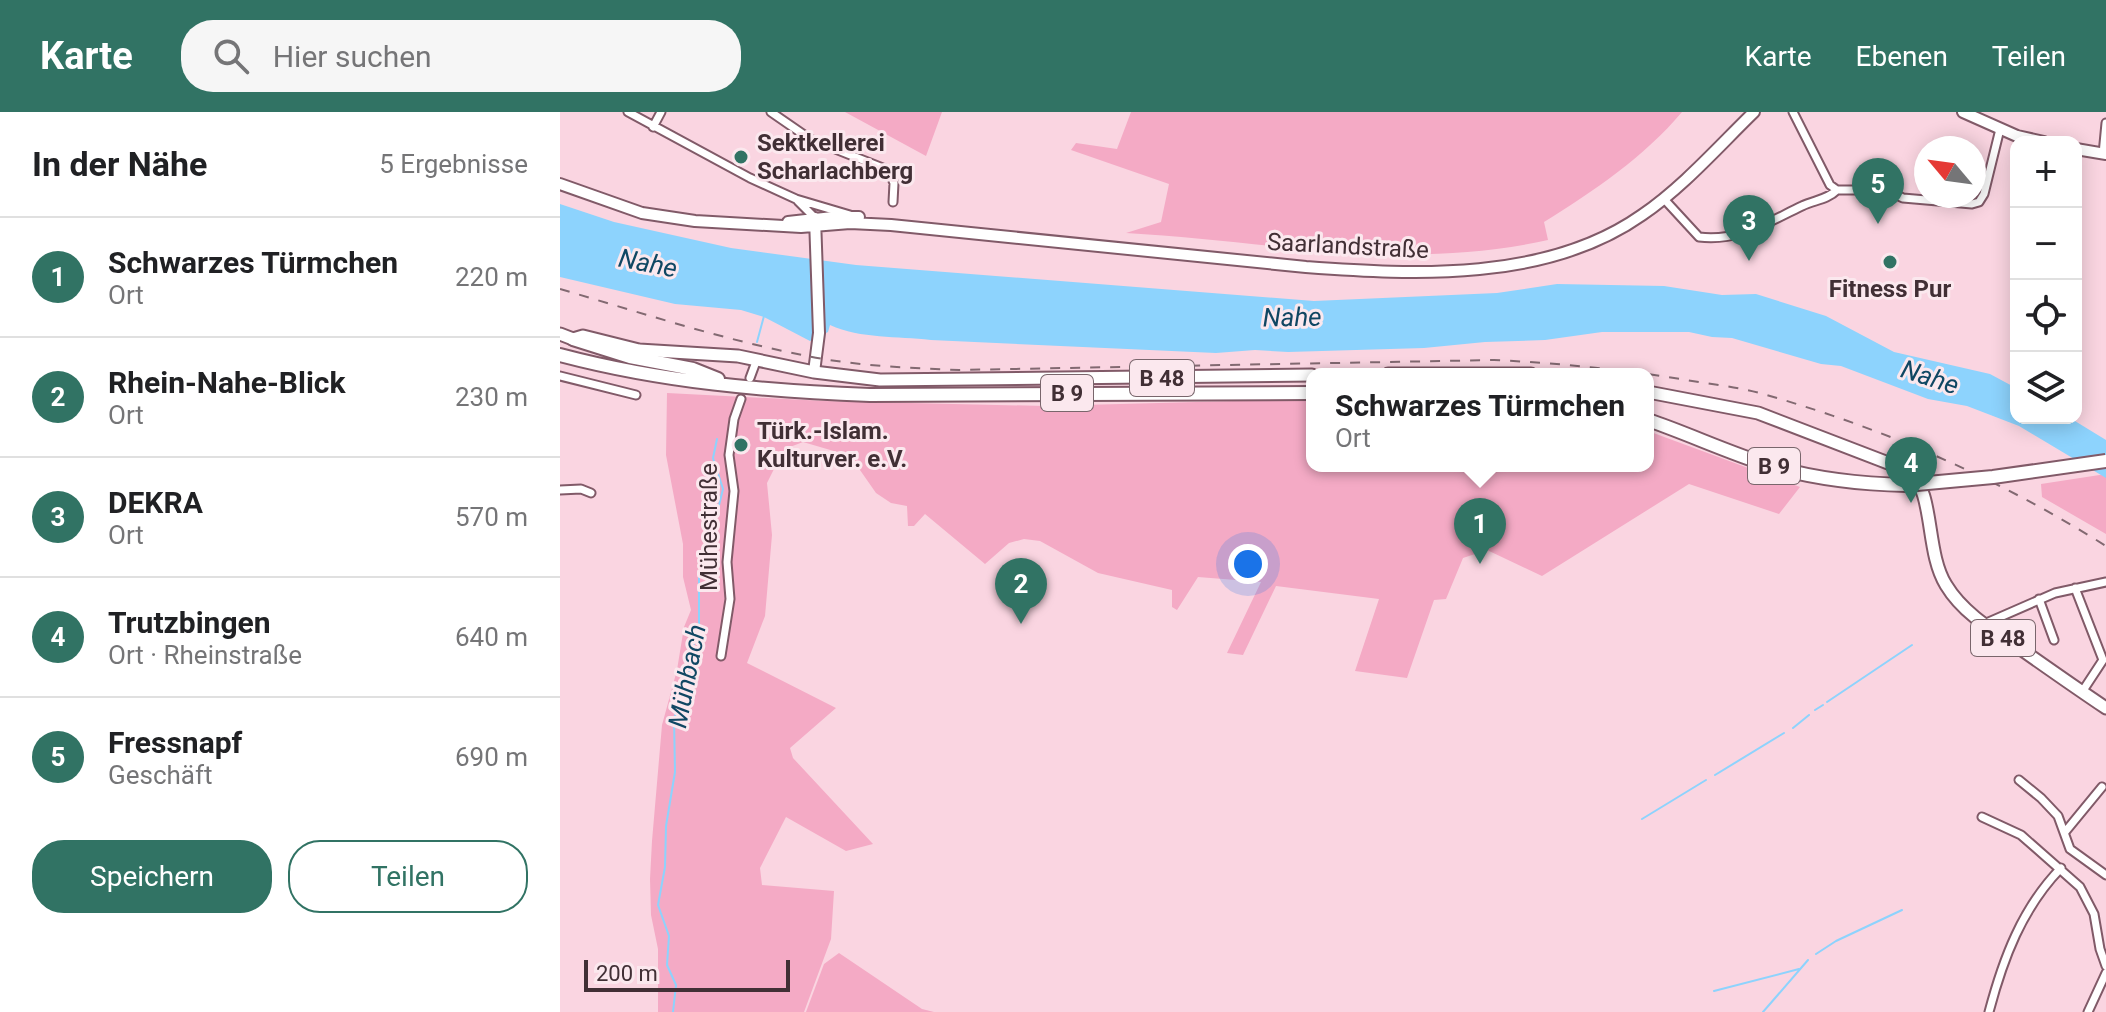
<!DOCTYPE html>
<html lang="de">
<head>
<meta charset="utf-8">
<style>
  :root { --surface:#fff; --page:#f6f6f6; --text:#202124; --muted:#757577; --line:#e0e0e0; --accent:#317364 }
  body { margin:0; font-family:Roboto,sans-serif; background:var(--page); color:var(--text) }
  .controls { position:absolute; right:24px; top:24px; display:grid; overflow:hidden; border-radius:16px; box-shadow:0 4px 20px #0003 }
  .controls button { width:72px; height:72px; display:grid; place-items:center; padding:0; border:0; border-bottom:2px solid var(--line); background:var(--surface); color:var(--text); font:40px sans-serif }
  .compass { position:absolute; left:1354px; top:24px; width:72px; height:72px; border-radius:50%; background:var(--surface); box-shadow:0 4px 20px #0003; rotate:299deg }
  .scale { position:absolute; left:24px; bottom:20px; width:206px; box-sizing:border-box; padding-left:8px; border:4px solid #412f35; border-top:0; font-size:22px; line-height:28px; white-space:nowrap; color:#412f35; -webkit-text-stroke:6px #fbe8ee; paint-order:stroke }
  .you { position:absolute; left:688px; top:452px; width:28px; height:28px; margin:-20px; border:6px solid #fff; border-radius:50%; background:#1a73e8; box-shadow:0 0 0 12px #1a73e833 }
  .badge { display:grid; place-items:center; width:52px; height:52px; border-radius:50%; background:var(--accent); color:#fff; font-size:26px; font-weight:700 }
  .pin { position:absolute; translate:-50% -66px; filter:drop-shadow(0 2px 4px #0008) }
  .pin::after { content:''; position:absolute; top:42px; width:28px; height:24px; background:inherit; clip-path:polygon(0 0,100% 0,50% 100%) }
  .popup { position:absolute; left:746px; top:256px; width:348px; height:104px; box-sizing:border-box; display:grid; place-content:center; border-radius:16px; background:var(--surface); filter:drop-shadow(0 2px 6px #0005); font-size:26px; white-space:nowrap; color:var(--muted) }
  .popup b { font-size:30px; color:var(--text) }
  .popup::after { content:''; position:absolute; left:50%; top:100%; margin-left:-16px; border:16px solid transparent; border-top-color:var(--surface) }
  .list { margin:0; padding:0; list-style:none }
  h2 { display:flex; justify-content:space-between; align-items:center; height:104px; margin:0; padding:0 32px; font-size:34px }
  h2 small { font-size:26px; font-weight:400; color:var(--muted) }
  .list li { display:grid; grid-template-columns:52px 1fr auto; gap:24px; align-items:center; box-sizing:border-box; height:120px; padding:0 32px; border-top:2px solid var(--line) }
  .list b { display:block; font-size:30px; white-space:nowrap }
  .list p { margin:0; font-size:26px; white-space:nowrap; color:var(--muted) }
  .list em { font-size:26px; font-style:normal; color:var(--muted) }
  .actions { display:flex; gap:16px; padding:24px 32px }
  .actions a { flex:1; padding:18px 0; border:2px solid var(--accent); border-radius:32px; text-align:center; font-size:28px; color:var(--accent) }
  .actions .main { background:var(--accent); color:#fff }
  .icon { flex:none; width:44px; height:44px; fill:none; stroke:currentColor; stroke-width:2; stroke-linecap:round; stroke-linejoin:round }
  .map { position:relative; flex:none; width:1546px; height:900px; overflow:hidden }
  header { display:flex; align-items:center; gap:48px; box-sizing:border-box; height:112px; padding:0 40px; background:var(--accent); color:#fff }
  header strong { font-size:38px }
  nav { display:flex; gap:44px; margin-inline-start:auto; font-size:28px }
  .search { width:560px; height:72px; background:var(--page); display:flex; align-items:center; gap:20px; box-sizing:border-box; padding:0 28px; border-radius:32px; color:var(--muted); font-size:30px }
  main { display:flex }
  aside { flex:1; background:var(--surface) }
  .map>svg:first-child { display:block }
  .green { fill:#f4aac5 }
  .water { fill:#8dd3fd }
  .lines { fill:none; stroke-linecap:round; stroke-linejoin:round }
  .stream { stroke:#8dd3fd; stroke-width:2 }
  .street-casing { stroke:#815a68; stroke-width:11 }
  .secondary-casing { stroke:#815a68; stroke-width:14 }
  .primary-casing { stroke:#815a68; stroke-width:15 }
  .highway-casing { stroke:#815a68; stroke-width:16 }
  .street { stroke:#fff; stroke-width:7 }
  .secondary { stroke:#fff; stroke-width:10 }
  .primary { stroke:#fff; stroke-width:11 }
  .highway { stroke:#fff; stroke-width:12 }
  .rail { stroke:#826971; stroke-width:2; stroke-dasharray:10 10; stroke-linecap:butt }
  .highway-bridge-casing { stroke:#815a68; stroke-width:16; stroke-linecap:butt }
  .highway-bridge { stroke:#fff; stroke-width:12 }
  .poi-dot { fill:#317364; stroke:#fbe8ee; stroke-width:3 }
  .labels { text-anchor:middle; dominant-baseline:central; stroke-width:6; stroke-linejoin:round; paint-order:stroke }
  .shield { fill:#fbe8ee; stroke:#79666c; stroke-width:2 }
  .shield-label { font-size:22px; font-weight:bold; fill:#412f35 }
  .poi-label { font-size:24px; font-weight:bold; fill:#412f35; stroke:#fbe8ee; text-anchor:start }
  .street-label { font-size:24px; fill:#412f35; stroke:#fbe8ee }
  .water-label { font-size:26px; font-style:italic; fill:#104763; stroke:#fbe8ee }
</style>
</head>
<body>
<header>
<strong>Karte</strong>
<div class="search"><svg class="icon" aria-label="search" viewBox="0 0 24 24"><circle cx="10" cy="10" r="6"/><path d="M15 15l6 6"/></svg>Hier suchen</div>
<nav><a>Karte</a><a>Ebenen</a><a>Teilen</a></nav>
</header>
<main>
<aside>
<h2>In der Nähe<small>5 Ergebnisse</small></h2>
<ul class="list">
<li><span class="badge">1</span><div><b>Schwarzes Türmchen</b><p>Ort</p></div><em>220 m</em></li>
<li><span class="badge">2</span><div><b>Rhein-Nahe-Blick</b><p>Ort</p></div><em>230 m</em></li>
<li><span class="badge">3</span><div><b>DEKRA</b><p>Ort</p></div><em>570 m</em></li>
<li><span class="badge">4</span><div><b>Trutzbingen</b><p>Ort · Rheinstraße</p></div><em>640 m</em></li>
<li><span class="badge">5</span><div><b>Fressnapf</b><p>Geschäft</p></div><em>690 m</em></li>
</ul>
<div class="actions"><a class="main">Speichern</a><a>Teilen</a></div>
</aside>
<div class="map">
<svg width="1546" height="900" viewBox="0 0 1546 900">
  <rect width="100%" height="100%" fill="#fad5e1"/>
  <!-- green -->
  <path class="green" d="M 285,0 L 382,0 L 366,44 Z
    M 571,0 L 1122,0 C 1084,45 1034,79 984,110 L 988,128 C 844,160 710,129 566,121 L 601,110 L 609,72 L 511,38 L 516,31 L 557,37 Z
    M 107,281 L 265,289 L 485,294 L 752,287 L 752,354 L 1088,354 L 1088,319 L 1240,375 L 1219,402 L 1129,372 L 982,464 L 927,438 L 903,446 L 886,487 L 874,488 L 847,566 L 795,559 L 819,487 L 716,474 L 683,543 L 667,541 L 701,470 L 638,465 L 617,498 L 612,495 L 612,478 L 538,461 L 480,429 L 464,427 L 449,431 L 425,452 L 365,402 L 354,414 L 348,414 L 347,394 L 331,391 L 316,381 L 293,348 L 284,342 L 243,330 L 230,335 L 217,351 L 207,371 L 212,423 L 205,504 L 187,551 L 276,596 L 230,636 L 233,646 L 313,732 L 286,739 L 226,705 L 200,756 L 202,773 L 274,779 L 271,827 L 244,900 L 98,900 L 98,837 L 91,803 L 90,767 L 92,729 L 102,613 L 117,558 L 124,515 L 131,498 L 123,465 L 123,432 L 106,343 Z
    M 1546,362 L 1546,422 L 1482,385 L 1481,372 Z
    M 279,841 L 362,897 L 374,900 L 246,900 L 264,852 Z"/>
  <!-- water -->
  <path class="water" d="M 0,92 L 54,110 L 171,136 L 296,153 L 754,189 L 937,181 L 997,172 L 1104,174 L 1162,183 L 1196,182 L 1266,204 L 1334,240 L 1430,262 L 1456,276 L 1456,306 L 1510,306 L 1546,328 L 1546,366 L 1459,314 L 1407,294 L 1368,287 L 1281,254 L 1261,252 L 1172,226 L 1152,225 L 1129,220 L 1042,220 L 985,228 L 925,230 L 864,236 L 728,240 L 695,238 L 656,241 L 371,228 C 337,224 301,227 270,213 L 268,220 L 250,229 L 204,205 L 181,198 L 115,192 L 0,165 Z"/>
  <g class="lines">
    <!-- stream -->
    <path class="stream" d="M 197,230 L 204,204
      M 1267,590 L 1352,533
      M 1255,598 L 1263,593
      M 1233,616 L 1249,603
      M 1155,663 L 1224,621
      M 1082,707 L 1146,668
      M 1256,842 L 1276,829 L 1342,798
      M 1154,879 L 1239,857
      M 113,900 L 116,873 L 107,853 L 109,824 L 98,793 L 105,755 L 106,714 L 115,660 L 114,606 L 127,579 L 131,542 L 139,512 L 139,464 L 150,442 L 152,421 L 163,377 L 153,346 L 157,327
      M 1203,900 L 1248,848"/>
    <!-- street casing -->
    <g class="street-casing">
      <path id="street" d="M 68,0 L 190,66 L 236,87 L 290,103
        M 211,0 L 250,27 L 328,58 L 334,71 L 333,90
        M 1233,0 L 1270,73 L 1277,78
        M 93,15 L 101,0
        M 1543,42 L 1546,11
        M 1104,87 L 1139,125 C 1178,130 1208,110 1242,94 C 1254,88 1267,88 1277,78 L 1326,78 L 1343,86 L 1412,92 L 1419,90 L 1424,82 L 1440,17
        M 238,89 L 255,106
        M 0,264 L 76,283
        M 190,266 L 197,247
        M 0,378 L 21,377 L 31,381
        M 1515,476 L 1543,548 L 1522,580
        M 1479,487 L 1494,528
        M 1424,512 L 1495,481 L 1546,470
        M 161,544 L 170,487 L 167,450 L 174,379 L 169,343 L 174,307 L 181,287
        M 1459,668 L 1481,686 L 1498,704 L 1510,737 L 1546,763
        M 1422,705 L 1461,723 L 1520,775 L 1534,802 L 1540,837 L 1546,854
        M 1505,720 L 1542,675
        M 1429,900 C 1443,847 1462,796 1501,756
        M 1528,900 L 1546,861"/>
    </g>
    <!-- secondary casing -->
    <g class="secondary-casing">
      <path id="secondary" d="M 1403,0 L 1457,24 L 1484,30
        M 1516,37 L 1546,42
        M 0,72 L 82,101 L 135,109 L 241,115 L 290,111 L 331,113 L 746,155 C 855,163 987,170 1082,103 C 1123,75 1158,35 1194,0
        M 228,110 L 273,105 L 299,105
        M 254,260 L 259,221 L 255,106"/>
    </g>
    <!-- primary casing -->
    <g class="primary-casing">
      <path id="primary" d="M 0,222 L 13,227 L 23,224 L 79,238 L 178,244 L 254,260 L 320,268 L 752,263
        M 828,262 L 971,262
        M 1088,280 L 1198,301 L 1349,359 C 1375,380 1365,439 1386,473 C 1404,503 1437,521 1465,540 C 1492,559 1519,578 1546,596"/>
    </g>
    <!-- highway casing -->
    <g class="highway-casing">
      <path id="highway" d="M 13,227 L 70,245 L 133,257 L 158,267
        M 0,243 C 102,270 205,279 310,283 L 752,281
        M 1088,308 C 1129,322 1169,341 1211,354 C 1255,367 1300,372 1346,373"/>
    </g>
    <!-- street -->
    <use href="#street" class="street"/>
    <!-- secondary -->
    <use href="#secondary" class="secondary"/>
    <!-- primary -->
    <use href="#primary" class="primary"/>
    <!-- highway -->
    <use href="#highway" class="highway"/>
    <!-- rail -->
    <path class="rail" d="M 0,177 C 82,201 164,228 247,244 C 297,254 348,256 399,258 L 934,248 C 997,251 1058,257 1120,267 C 1150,272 1181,275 1210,284 C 1328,318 1441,368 1546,434"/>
    <!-- highway-bridge casing -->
    <g class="highway-bridge-casing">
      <path id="highway-bridge" d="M 1346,373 L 1433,365 L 1546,349"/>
    </g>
    <!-- highway-bridge -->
    <use href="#highway-bridge" class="highway-bridge"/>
  </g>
  <!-- markers -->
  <g class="poi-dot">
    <circle cx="181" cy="45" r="8"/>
    <circle cx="1330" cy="150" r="8"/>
    <circle cx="181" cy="333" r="8"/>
  </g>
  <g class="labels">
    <!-- shield labels -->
    <g class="shield">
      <rect x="570" y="248" width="64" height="36" rx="6"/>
      <rect x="481" y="263" width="52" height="36" rx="6"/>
      <rect x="1188" y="336" width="52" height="36" rx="6"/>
      <rect x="1411" y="508" width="64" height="36" rx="6"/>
    </g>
    <g class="shield-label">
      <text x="602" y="266">B 48</text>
      <text x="507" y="281">B 9</text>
      <text x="1214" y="354">B 9</text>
      <text x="1443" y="526">B 48</text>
    </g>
    <!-- poi labels -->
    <g class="poi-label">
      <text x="197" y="31">Sektkellerei<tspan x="197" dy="28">Scharlachberg</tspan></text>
      <text x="1330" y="177" text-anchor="middle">Fitness Pur</text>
      <text x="197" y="319">Türk.-Islam.<tspan x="197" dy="28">Kulturver. e.V.</tspan></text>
    </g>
    <!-- street labels -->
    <g class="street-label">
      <text transform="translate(788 134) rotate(3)">Saarlandstraße</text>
      <text transform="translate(149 415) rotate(-90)">Mühestraße</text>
    </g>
    <!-- water labels -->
    <g class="water-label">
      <text transform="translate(88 151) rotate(11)">Nahe</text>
      <text transform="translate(732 205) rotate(-1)">Nahe</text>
      <text transform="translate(1370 265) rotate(18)">Nahe</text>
      <text transform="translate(127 564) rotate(-79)">Mühbach</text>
    </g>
  </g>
</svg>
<div class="controls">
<button>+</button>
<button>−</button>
<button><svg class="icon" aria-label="locate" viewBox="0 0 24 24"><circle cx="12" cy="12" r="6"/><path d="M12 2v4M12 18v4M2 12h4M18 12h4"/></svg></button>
<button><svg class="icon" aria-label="layers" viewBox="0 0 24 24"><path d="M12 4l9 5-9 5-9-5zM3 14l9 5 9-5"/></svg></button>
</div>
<svg class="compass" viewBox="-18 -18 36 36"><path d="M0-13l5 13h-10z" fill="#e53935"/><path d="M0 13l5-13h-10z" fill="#757577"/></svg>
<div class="scale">200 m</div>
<div class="you"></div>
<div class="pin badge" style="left:920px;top:452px">1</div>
<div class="popup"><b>Schwarzes Türmchen</b>Ort</div>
<div class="pin badge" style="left:461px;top:512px">2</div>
<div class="pin badge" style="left:1189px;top:149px">3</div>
<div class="pin badge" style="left:1351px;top:391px">4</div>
<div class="pin badge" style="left:1318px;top:112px">5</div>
</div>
</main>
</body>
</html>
